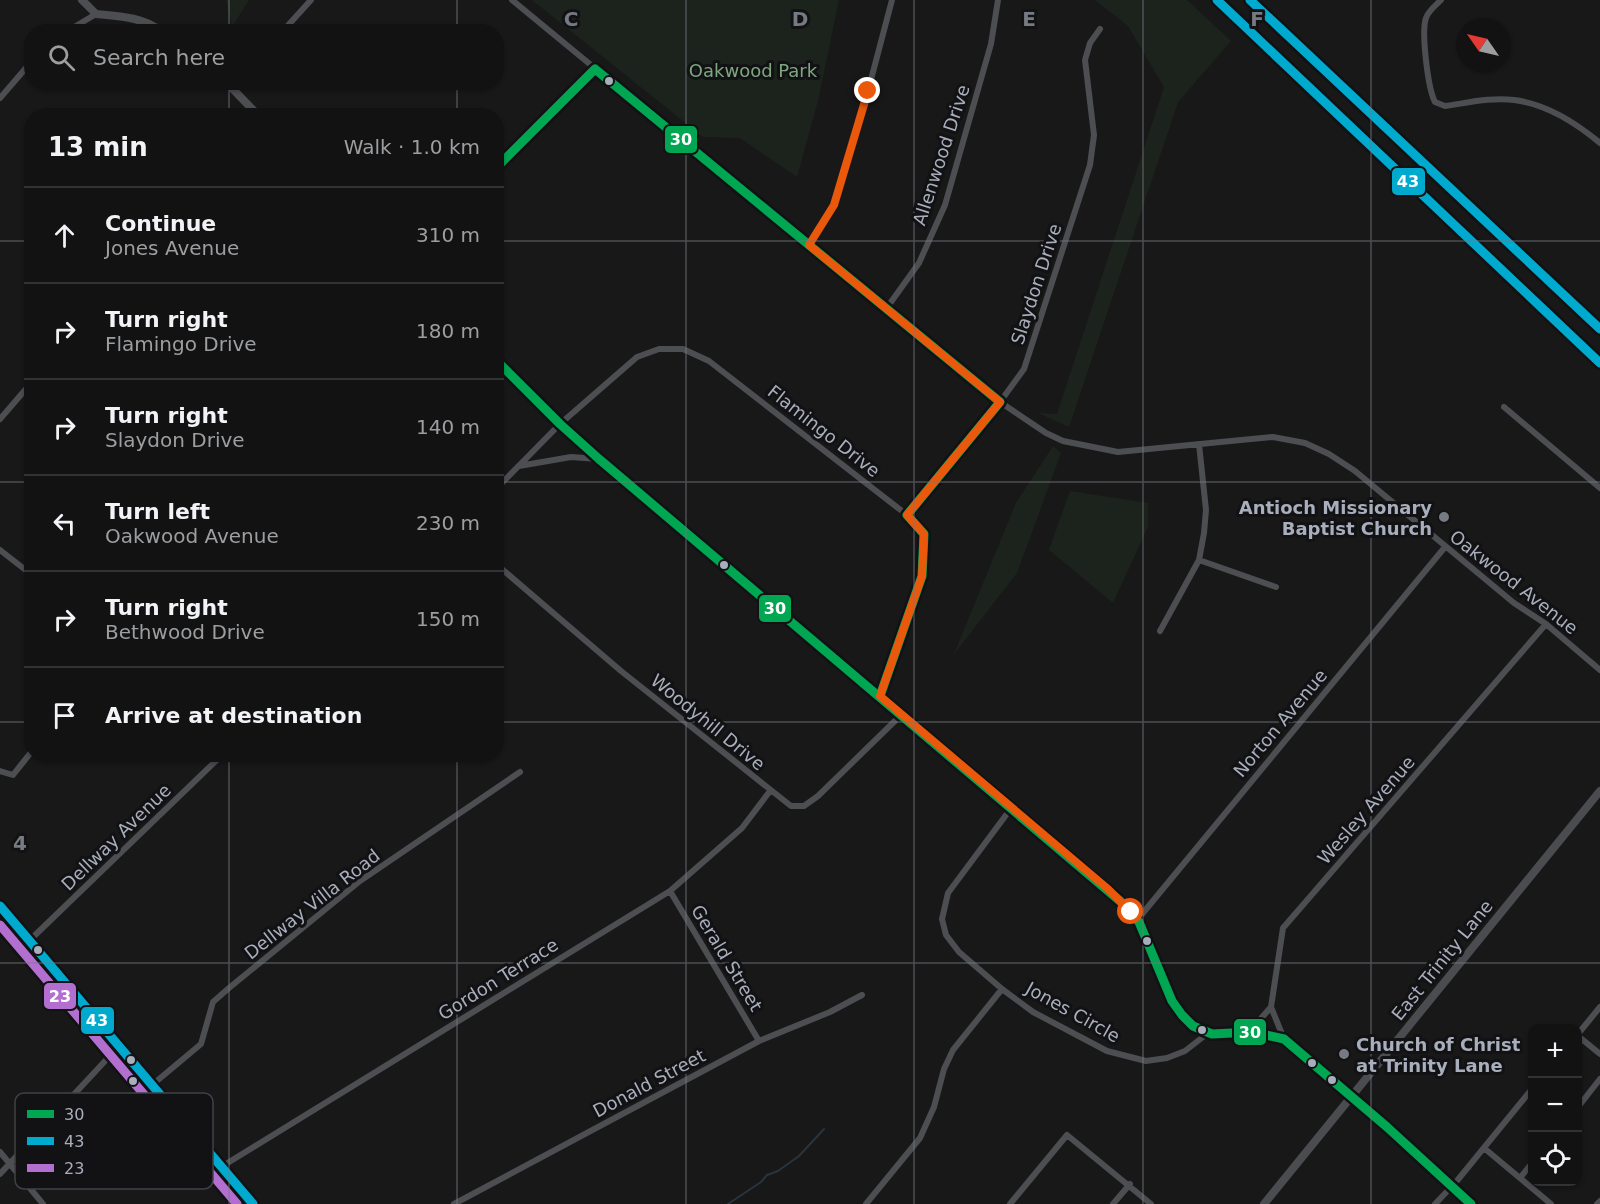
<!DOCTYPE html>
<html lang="en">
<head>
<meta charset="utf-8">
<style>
  :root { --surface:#121213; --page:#1b1b1c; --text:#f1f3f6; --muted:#9c9ea0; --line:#313233 }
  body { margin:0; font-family:"DejaVu Sans",sans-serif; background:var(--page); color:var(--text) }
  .controls { position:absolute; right:18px; bottom:18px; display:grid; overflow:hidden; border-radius:12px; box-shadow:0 2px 4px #0004 }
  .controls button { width:54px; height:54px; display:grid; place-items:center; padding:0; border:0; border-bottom:2px solid var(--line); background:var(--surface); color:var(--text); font:30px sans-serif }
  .compass { position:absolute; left:1456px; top:18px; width:54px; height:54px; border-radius:50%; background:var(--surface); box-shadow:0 2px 4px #0004; rotate:304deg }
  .stop { position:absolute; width:18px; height:18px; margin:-14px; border:4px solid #ea580c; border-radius:50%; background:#fff }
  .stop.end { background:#ea580c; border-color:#fff; box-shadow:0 2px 6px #0008 }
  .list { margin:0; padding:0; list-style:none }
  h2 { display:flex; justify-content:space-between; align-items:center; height:78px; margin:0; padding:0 24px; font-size:26px }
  h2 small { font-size:20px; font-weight:400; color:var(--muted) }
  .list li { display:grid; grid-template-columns:39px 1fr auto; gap:18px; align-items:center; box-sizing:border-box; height:96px; padding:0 24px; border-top:2px solid var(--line) }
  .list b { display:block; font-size:22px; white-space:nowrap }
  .list p { margin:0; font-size:20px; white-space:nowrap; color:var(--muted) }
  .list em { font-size:20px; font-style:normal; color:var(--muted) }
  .icon { flex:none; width:33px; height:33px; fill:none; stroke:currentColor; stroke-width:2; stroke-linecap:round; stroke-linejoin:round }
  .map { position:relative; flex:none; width:1600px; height:1204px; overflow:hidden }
  .search { position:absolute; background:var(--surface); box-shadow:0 2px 4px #0004; left:24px; top:24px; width:480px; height:66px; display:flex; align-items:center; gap:15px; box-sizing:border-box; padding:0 21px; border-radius:24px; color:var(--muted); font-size:22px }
  .panel { position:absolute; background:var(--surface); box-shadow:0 2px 4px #0004; left:24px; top:108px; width:480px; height:654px; border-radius:24px }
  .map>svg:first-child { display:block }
  .green { fill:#1c231d }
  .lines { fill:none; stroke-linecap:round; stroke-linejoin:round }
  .stream { stroke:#2a343c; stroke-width:2 }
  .minor { stroke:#4c4e52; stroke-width:6 }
  .tertiary { stroke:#4c4e52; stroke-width:8 }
  .secondary { stroke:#4a4c50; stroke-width:8 }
  .primary { stroke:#4a4a4d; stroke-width:9 }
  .motorway { stroke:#4a4a4e; stroke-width:10 }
  .bus-1-casing { stroke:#121215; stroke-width:14 }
  .bus-2-casing { stroke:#121215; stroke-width:14 }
  .bus-3-casing { stroke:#121215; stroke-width:14 }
  .bus-1 { stroke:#00a651; stroke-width:9 }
  .bus-2 { stroke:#00a9ce; stroke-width:9 }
  .bus-3 { stroke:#b36fd0; stroke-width:9 }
  .route { stroke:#ea580c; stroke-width:8 }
  .grid { fill:none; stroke:#767a82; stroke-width:1.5; stroke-opacity:0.55 }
  .bus-dot { fill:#a8aebb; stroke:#121215; stroke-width:2 }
  .poi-dot { fill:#767a82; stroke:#121215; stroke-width:2 }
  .labels { text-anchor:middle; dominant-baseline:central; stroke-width:6; stroke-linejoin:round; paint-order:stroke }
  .park-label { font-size:18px; fill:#7ea780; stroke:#121215 }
  .street-label { font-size:18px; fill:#a8aebb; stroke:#121215 }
  .poi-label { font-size:18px; font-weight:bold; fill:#a8aebb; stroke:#121215; text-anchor:end }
  .key { fill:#121215; stroke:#3f4147; stroke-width:1.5 }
  .key-label { font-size:16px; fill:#a8aebb }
  .grid-label { font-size:20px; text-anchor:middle; font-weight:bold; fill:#767a82; stroke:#121215; stroke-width:6; stroke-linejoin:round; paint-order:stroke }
  .line-badge { stroke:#121215; stroke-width:2 }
  .badge-label { font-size:16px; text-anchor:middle; font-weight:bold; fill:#fff }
</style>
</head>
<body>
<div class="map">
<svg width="1600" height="1204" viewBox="0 0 1600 1204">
  <rect width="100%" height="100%" fill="#181819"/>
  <!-- green -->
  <path class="green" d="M 226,0 L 249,0 L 232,27 Z
    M 532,0 L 839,0 L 818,101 L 797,177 L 740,138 L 703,137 Z
    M 1095,0 L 1187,0 L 1231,41 L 1178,102 L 1069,427 L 1038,413 L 1057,414 L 1164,87 L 1128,26 Z
    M 1053,446 L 1061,453 L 1017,573 L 954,654 L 1016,503 Z
    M 1070,491 L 1148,503 L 1148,527 L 1113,603 L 1049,550 Z"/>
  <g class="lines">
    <!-- stream -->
    <path class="stream" d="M 728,1204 L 761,1182 L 767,1175 L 778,1171 L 799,1156 L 824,1129"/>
    <!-- minor -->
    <path class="minor" d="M 512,0 L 1000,402 L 1046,433 L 1063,441 L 1118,452 L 1273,437 L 1305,443 L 1329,454 L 1355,471 L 1514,603 L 1546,624 L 1600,670
      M 1441,0 C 1436,5 1428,11 1426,18 C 1421,32 1428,89 1435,102 L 1445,106 C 1467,103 1492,97 1514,100 C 1547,104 1575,122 1600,143
      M 66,32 L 96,14
      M 282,32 L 311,0
      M 0,98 L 32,61
      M 496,168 L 595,69
      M 809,245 L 834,205 L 868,91 L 892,0
      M 886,309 L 919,263 L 945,205 L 991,44 L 998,0
      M 1504,407 L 1600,488
      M 0,419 L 32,382
      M 519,466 L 571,457 L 598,459
      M 496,489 L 560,424 L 637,357 L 659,349 L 683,349 L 709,361 L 907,515 L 924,534 L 922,576 L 880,696
      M 907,515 L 1000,402 L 1024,369 L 1090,165 L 1094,135 L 1085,60 L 1090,43 L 1100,29
      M 0,550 L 32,575
      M 1199,560 L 1276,587
      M 496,564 L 621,671 L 791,806 L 804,806 L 818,796 L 901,715
      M 1160,631 L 1199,560 L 1204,533 L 1206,510 L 1199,444
      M 0,771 L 13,775 L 32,751
      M 1012,807 L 948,893 L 942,919 L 946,935 L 959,952 L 1002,989 L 1033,1012 L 1107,1051 L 1146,1061 L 1167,1058 L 1185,1051 L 1208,1033
      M 670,891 L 759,1041
      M 1138,919 L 1445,547
      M 0,928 L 13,921
      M 30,940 L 223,754
      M 1249,1032 L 1271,1007
      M 1578,1034 L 1600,1007
      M 1578,1036 L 1600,1054
      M 1284,1039 L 1271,1007 L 1283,928 L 1546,624
      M 152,1085 L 201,1044 L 213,1002 L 229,988 L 360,881 L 520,772
      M 1578,1107 L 1600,1079
      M 1484,1148 L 1551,1204
      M 0,1152 L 43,1204
      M 221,1167 L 670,891 L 742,828 L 770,791
      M 0,1174 L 119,1046
      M 1520,1178 L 1532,1163
      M 454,1204 L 759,1041 L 830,1012 L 862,995
      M 866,1204 L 920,1138 L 934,1107 L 944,1069 L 953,1050 L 1002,989
      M 1010,1204 L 1067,1135 L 1151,1204
      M 1113,1204 L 1130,1184
      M 1435,1204 L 1456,1182 L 1532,1089
      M 1597,1204 L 1600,1201"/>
    <!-- tertiary -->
    <path class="tertiary" d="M 82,0 L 96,14 C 118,16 144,17 162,32
      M 226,82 L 259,116
      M 496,360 L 560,424 L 599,459 L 1108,889 C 1118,899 1132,910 1139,922 C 1158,956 1166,1020 1207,1033 C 1221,1038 1234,1033 1248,1032 C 1260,1032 1272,1035 1284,1039 L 1387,1127 L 1471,1204"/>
    <!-- secondary -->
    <path class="secondary" d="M 1264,1204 L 1600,791"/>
    <!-- primary -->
    <path class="primary" d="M 0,906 L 253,1204"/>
    <!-- motorway -->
    <path class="motorway" d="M 1217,0 L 1600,363
      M 1250,0 L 1600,329"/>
    <!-- bus-1 casing -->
    <g class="bus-1-casing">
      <path id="bus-1" d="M 496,168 L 595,69 L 1000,402 L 907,515 L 924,534 L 922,576 L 880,696
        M 496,360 L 560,424 L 599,459 L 1120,901 L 1139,922 L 1172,1001 L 1182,1015 L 1193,1026 L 1212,1034 L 1252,1032 L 1284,1039 L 1387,1127 L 1471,1204"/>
    </g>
    <!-- bus-2 casing -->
    <g class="bus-2-casing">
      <path id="bus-2" d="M 1217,0 L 1600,363
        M 1250,0 L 1600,329
        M 0,906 L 253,1204"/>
    </g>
    <!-- bus-3 casing -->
    <g class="bus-3-casing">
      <path id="bus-3" d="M 0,925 L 237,1204"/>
    </g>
    <!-- bus-1 -->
    <use href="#bus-1" class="bus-1"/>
    <!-- bus-2 -->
    <use href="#bus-2" class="bus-2"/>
    <!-- bus-3 -->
    <use href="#bus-3" class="bus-3"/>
  </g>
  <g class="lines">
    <!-- route -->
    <path class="route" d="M 868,91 L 834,205 L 809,245 L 1000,402 L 907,515 L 924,534 L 922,576 L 880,696 L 1108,889 L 1131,912"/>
  </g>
  <!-- grid -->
  <path class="grid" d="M 229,0 L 229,32M 457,0 L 457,32M 686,0 L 686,1204M 914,0 L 914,1204M 1143,0 L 1143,1204M 1371,0 L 1371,1204M 229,82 L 229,116M 457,82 L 457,116M 0,241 L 32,241M 496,241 L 1600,241M 0,482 L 32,482M 496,482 L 1600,482M 0,722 L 32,722M 496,722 L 1600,722M 229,754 L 229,1204M 457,754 L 457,1204M 0,963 L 1600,963"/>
  <!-- markers -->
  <g class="bus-dot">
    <circle cx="609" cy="81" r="5"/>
    <circle cx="724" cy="565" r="5"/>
    <circle cx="1147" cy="941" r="5"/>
    <circle cx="38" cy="950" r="5"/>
    <circle cx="1202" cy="1030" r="5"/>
    <circle cx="131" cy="1060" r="5"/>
    <circle cx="1312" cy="1063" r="5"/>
    <circle cx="1332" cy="1080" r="5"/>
    <circle cx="133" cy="1081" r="5"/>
  </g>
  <g class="poi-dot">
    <circle cx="1444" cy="517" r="6"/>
    <circle cx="1344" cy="1054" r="6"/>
  </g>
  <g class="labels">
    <!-- park labels -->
    <g class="park-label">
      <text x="753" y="70">Oakwood Park</text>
    </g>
    <!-- street labels -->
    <g class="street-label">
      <text transform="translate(941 155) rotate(-72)">Allenwood Drive</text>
      <text transform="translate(1036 284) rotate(-72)">Slaydon Drive</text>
      <text transform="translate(824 431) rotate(38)">Flamingo Drive</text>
      <text transform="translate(1514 582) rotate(38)">Oakwood Avenue</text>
      <text transform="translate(708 722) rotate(39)">Woodyhill Drive</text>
      <text transform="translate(1280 723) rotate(-50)">Norton Avenue</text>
      <text transform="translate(1366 810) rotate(-49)">Wesley Avenue</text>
      <text transform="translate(116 837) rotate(-44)">Dellway Avenue</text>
      <text transform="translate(312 904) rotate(-38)">Dellway Villa Road</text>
      <text transform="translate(727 958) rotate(59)">Gerald Street</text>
      <text transform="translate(1442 960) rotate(-51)">East Trinity Lane</text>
      <text transform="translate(498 979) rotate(-32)">Gordon Terrace</text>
      <text transform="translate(1073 1012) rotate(29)">Jones Circle</text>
      <text transform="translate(649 1083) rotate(-28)">Donald Street</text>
    </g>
    <!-- poi labels -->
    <g class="poi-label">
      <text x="1432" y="507">Antioch Missionary<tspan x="1432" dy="21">Baptist Church</tspan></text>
      <text x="1356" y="1044" text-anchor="start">Church of Christ<tspan x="1356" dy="21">at Trinity Lane</tspan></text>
    </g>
  </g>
  <!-- legend -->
  <rect x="15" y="1093" width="198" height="96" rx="9" class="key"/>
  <rect x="27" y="1110" width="27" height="8" fill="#00a651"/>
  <rect x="27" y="1137" width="27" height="8" fill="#00a9ce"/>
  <rect x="27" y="1164" width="27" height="8" fill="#b36fd0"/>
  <g class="key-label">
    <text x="64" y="1120">30</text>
    <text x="64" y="1147">43</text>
    <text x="64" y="1174">23</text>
  </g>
  <g class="grid-label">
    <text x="571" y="26">C</text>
    <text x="800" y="26">D</text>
    <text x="1029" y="26">E</text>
    <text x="1257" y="26">F</text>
    <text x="20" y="850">4</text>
  </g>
  <g class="line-badge">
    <rect x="664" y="125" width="34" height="29" rx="6" fill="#00a651"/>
    <rect x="1391" y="167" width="35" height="29" rx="6" fill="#00a9ce"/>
    <rect x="758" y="594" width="34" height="29" rx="6" fill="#00a651"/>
    <rect x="43" y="982" width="34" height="28" rx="6" fill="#b36fd0"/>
    <rect x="80" y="1006" width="35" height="29" rx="6" fill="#00a9ce"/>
    <rect x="1233" y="1018" width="34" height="28" rx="6" fill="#00a651"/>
  </g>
  <g class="badge-label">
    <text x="681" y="145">30</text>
    <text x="1408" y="187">43</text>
    <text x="775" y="614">30</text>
    <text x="60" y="1002">23</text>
    <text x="97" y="1026">43</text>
    <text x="1250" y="1038">30</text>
  </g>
</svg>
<div class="controls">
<button>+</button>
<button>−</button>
<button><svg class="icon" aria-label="locate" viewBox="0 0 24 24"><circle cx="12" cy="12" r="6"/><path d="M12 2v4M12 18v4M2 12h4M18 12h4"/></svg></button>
</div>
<svg class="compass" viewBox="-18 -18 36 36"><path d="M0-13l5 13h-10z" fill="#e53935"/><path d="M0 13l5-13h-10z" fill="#9c9ea0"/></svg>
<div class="stop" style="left:1131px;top:912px"></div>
<div class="stop end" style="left:868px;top:91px"></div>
<div class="search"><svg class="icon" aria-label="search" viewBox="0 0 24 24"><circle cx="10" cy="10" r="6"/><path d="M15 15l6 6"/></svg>Search here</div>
<section class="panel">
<h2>13 min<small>Walk · 1.0 km</small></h2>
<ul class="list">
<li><svg class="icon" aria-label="ahead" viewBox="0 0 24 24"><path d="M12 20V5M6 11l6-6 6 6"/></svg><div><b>Continue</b><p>Jones Avenue</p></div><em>310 m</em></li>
<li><svg class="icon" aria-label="right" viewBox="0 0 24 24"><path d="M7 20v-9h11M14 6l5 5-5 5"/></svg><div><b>Turn right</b><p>Flamingo Drive</p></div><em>180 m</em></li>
<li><svg class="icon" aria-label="right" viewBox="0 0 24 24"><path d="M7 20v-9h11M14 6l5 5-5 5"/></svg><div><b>Turn right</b><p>Slaydon Drive</p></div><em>140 m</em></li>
<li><svg class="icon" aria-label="left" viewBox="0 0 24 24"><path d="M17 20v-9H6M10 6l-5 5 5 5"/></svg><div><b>Turn left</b><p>Oakwood Avenue</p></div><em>230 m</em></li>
<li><svg class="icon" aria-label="right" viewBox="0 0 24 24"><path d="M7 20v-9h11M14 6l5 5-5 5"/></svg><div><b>Turn right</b><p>Bethwood Drive</p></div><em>150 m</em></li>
<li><svg class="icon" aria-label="arrive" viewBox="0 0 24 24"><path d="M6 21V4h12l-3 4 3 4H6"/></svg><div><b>Arrive at destination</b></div></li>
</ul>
</section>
</div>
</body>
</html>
